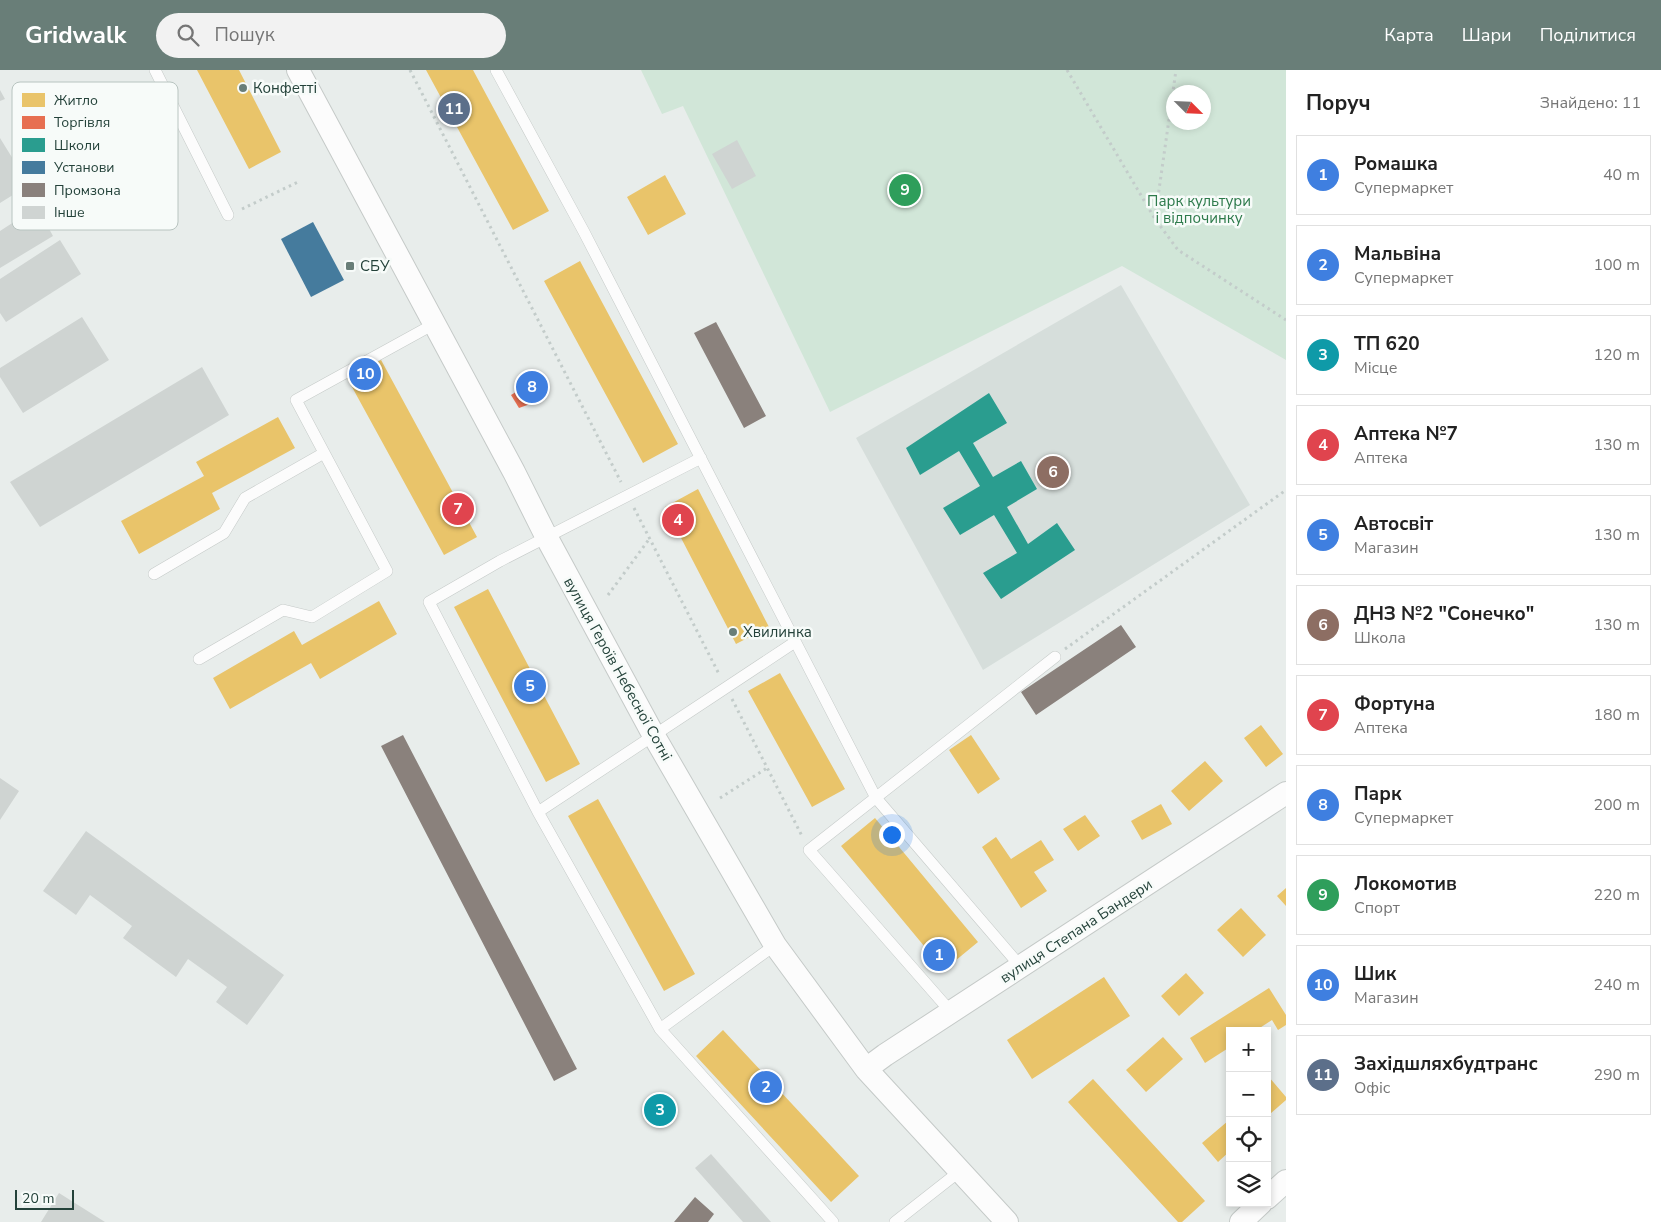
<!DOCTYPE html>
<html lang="uk">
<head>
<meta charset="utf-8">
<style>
  :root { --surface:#fff; --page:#f2f2f2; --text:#222; --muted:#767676; --line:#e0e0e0; --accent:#697e78 }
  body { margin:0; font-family:"Nunito Sans",sans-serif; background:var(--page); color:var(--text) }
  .controls { position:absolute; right:15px; bottom:15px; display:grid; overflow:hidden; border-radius:0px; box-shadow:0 2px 8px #0003 }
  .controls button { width:45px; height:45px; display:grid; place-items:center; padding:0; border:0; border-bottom:1px solid var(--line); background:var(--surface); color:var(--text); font:25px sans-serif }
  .compass { position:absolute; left:1166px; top:15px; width:45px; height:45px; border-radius:50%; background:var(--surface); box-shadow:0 2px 8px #0003; rotate:114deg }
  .scale { position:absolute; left:15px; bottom:12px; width:59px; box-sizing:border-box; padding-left:5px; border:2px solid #24423a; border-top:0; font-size:14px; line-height:18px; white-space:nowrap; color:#24423a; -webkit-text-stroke:4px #f7fbf9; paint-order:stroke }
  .you { position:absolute; left:891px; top:764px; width:18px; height:18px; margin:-12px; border:4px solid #fff; border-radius:50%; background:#1a73e8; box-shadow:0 0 0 8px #1a73e833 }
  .badge { display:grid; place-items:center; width:32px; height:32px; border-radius:50%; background:var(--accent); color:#fff; font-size:16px; font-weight:700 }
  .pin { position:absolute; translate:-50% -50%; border:2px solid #fff; box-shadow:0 1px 5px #0006 }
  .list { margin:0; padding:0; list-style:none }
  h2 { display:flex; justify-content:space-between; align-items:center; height:65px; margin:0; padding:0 20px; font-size:21px }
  h2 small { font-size:16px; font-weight:400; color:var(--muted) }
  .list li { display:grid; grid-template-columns:32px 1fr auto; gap:15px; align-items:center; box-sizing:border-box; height:80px; margin:0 10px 10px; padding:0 10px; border:1px solid var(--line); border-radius:0px }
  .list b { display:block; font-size:19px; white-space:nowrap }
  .list p { margin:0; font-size:16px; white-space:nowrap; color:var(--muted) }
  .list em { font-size:16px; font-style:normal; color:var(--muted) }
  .icon { flex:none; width:28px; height:28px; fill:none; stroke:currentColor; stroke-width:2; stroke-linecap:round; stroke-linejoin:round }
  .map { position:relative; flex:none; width:1286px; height:1152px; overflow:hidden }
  header { display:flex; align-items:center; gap:30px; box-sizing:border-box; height:70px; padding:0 25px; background:var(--accent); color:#fff }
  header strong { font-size:24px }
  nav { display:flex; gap:28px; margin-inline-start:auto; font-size:18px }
  .search { width:350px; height:45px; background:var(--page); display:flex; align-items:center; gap:12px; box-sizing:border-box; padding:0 18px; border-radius:28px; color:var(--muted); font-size:19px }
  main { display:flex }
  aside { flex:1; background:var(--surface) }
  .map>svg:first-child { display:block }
  .built { fill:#d6dedb }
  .green { fill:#d1e6d8; fill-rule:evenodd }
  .homes { fill:#e9c46a }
  .shops { fill:#e76f51 }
  .schools { fill:#2a9d8f }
  .public { fill:#457b9d }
  .industry { fill:#8a817c }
  .building { fill:#cfd4d2 }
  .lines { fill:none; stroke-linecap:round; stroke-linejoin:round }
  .service-casing { stroke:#c5cac8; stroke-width:12 }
  .minor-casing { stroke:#c5cac8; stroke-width:24 }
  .path { stroke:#c3ccca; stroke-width:3; stroke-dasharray:2.5 4; stroke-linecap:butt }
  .service { stroke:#fcfcfc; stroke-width:11 }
  .minor { stroke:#fcfcfc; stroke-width:22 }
  .poi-dot { fill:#697e78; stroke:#f7fbf9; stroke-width:2 }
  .labels { text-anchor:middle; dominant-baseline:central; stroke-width:5; stroke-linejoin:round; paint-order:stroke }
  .poi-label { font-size:15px; fill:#24423a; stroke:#f7fbf9; text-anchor:start }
  .park-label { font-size:15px; fill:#2d7a4b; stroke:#f7fbf9 }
  .street-label { font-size:15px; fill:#24423a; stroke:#f7fbf9 }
  .key { fill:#f7fbf9; stroke:#b8c4c0; stroke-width:1 }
  .key-label { font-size:14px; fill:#24423a }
</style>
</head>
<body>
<header>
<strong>Gridwalk</strong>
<div class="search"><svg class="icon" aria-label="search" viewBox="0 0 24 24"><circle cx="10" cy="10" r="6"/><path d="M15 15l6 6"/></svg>Пошук</div>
<nav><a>Карта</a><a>Шари</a><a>Поділитися</a></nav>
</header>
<main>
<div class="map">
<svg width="1286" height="1152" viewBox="0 0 1286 1152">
  <rect width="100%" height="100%" fill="#e8edeb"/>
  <!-- built -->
  <path class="built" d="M 1121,215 L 1250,435 L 983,600 L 856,368 Z"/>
  <!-- green -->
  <path class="green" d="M 641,0 L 1286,0 L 1286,290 L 1122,196 L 830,342 L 683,36 L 662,44 ZM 1174,22 L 1204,22 L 1204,52 L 1174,52 Z"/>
  <!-- homes -->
  <path class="homes" d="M 197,0 L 239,0 L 281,82 L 249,99 Z
    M 426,0 L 473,0 L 549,141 L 513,160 Z
    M 665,105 L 686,144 L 648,165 L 627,127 Z
    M 580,191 L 678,374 L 643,393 L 544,211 Z
    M 380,288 L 477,467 L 444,485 L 346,306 Z
    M 278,347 L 295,378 L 212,423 L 220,439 L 139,484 L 121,451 L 204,406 L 196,392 Z
    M 698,419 L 769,557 L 736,574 L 665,437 Z
    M 488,519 L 580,694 L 546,712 L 454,537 Z
    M 379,531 L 397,564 L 320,609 L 311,593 L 230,639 L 213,608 L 294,561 L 302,575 Z
    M 780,603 L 845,719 L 812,737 L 748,621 Z
    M 1261,655 L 1283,684 L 1266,697 L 1244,668 Z
    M 971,665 L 1000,709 L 978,724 L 949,680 Z
    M 1205,691 L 1223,711 L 1189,741 L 1171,721 Z
    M 598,729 L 695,904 L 664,921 L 568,746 Z
    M 1161,734 L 1172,754 L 1142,770 L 1131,751 Z
    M 1085,745 L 1100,766 L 1078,781 L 1063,759 Z
    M 875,748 L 978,872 L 944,900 L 841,776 Z
    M 996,767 L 1011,789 L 1041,770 L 1054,790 L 1034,802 L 1047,821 L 1021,838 L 982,777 Z
    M 1286,818 L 1286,836 L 1277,826 Z
    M 1241,838 L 1266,865 L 1243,887 L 1217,860 Z
    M 1186,903 L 1204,923 L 1179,946 L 1161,926 Z
    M 1104,907 L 1130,946 L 1032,1009 L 1007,970 Z
    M 1269,918 L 1286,945 L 1286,955 L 1278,960 L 1272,950 L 1255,961 L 1230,961 L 1230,977 L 1205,993 L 1190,968 Z
    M 723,960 L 859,1106 L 831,1132 L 696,986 Z
    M 1163,967 L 1183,989 L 1146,1022 L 1126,1000 Z
    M 1269,1007 L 1286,1027 L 1286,1030 L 1269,1045 L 1267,1042 L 1267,1008 Z
    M 1093,1009 L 1205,1131 L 1182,1152 L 1178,1152 L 1068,1032 Z
    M 1228,1051 L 1230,1054 L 1230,1081 L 1218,1092 L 1202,1073 Z"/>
  <!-- shops -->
  <path class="shops" d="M 537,309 L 544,329 L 519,338 L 511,325 Z"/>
  <!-- schools -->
  <path class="schools" d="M 989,323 L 1007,353 L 973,373 L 993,407 L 1021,391 L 1037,419 L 1007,437 L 1028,474 L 1057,453 L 1075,480 L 1001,529 L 983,503 L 1017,483 L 994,445 L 960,465 L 943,438 L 980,416 L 959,381 L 920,405 L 906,378 Z"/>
  <!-- public -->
  <path class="public" d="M 313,152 L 344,210 L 311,227 L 281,169 Z"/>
  <!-- industry -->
  <path class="industry" d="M 716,252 L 766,346 L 744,358 L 694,263 Z
    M 1121,555 L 1136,577 L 1036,645 L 1021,622 Z
    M 403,665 L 577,999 L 554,1011 L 381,676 Z
    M 695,1127 L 714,1144 L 708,1152 L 674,1152 Z"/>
  <!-- building -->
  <path class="building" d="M 0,20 L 5,29 L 0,31 Z
    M 0,68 L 29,115 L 0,133 Z
    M 737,70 L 756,106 L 732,119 L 712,84 Z
    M 37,137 L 53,166 L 0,198 L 0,161 Z
    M 60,170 L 81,204 L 6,252 L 0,243 L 0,209 Z
    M 82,247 L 109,290 L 23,343 L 0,307 L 0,298 Z
    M 202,297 L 229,345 L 40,457 L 10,412 Z
    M 0,708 L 19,721 L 0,750 Z
    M 86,761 L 284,905 L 247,955 L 216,932 L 227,917 L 188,889 L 176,907 L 123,868 L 132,856 L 90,825 L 76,845 L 43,821 Z
    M 660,1025 L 675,1039 L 659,1056 L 644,1041 Z
    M 711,1084 L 771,1152 L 743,1152 L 695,1098 Z
    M 59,1123 L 105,1152 L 41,1152 Z"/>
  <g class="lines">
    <!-- service casing -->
    <g class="service-casing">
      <path id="service" d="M 155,0 L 228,145
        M 496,0 L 584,162 L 876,728 L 1021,897
        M 701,388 L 500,491 L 429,532 L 538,742 L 660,959 L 833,1152
        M 154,504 L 224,463 L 245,428 L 324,383
        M 199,589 L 283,540 L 312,547 L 387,501 L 296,330 L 434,254
        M 538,742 L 795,572
        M 951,942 L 809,780 L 1055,587
        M 660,959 L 775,875
        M 895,1152 L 960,1101"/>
    </g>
    <!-- minor casing -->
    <g class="minor-casing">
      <path id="minor" d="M 298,0 L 514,402 L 547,468 L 654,666 L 775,875 L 866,999 L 1007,1152
        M 866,999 L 885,985 L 1286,723
        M 1267,1128 L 1286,1111
        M 1241,1152 L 1261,1133"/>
    </g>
    <!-- path -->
    <path class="path" d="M 410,0 L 621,412
      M 1067,0 L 1155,149 L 1178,180 L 1286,250
      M 242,139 L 300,111
      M 1155,148 L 1176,0
      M 634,438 L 719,604
      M 608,525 L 650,468
      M 1065,579 L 1286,420
      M 732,629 L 802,766
      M 720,728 L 767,698"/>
    <!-- service -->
    <use href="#service" class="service"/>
    <!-- minor -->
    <use href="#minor" class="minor"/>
  </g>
  <!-- markers -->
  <g class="poi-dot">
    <circle cx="243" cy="18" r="5"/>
    <rect x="345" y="191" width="10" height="10" rx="2.5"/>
    <circle cx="733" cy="562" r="5"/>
  </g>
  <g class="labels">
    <!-- poi labels -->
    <g class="poi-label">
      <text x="253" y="18">Конфетті</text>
      <text x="360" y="196">СБУ</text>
      <text x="743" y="562">Хвилинка</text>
    </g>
    <!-- park labels -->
    <g class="park-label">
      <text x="1199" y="131">Парк культури<tspan x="1199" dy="17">і відпочинку</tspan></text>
    </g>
    <!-- street labels -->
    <g class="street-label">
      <text transform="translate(618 599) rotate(61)">вулиця Героїв Небесної Сотні</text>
      <text transform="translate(1076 861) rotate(-33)">вулиця Степана Бандери</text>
    </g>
  </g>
  <!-- legend -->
  <rect x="12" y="12" width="166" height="148" rx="8" class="key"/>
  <rect x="22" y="23" width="23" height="14" fill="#e9c46a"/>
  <rect x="22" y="46" width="23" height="13" fill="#e76f51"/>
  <rect x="22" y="68" width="23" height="14" fill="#2a9d8f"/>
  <rect x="22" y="91" width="23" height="13" fill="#457b9d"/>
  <rect x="22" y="113" width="23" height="14" fill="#8a817c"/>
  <rect x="22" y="136" width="23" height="13" fill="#cfd4d2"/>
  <g class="key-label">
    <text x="54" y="35">Житло</text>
    <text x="54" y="57">Торгівля</text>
    <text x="54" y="80">Школи</text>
    <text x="54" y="102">Установи</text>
    <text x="54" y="125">Промзона</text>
    <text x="54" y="147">Інше</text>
  </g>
</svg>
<div class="controls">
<button>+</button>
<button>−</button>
<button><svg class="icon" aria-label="locate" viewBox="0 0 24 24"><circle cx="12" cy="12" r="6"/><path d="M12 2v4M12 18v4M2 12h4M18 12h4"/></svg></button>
<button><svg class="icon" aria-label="layers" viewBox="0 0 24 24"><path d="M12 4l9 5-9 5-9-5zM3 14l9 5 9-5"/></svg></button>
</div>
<svg class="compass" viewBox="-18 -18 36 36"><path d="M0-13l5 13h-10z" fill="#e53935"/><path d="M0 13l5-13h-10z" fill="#767676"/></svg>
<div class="scale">20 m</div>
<div class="you"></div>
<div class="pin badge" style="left:939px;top:885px;background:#3f7fe0">1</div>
<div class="pin badge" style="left:766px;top:1017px;background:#3f7fe0">2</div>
<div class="pin badge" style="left:660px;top:1040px;background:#0f9aa8">3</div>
<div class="pin badge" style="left:678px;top:450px;background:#e0444e">4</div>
<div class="pin badge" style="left:530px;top:616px;background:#3f7fe0">5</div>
<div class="pin badge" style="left:1053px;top:402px;background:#8d6e63">6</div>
<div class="pin badge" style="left:458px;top:439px;background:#e0444e">7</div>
<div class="pin badge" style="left:532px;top:317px;background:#3f7fe0">8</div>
<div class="pin badge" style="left:905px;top:120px;background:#2e9e5b">9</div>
<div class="pin badge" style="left:365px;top:304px;background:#3f7fe0">10</div>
<div class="pin badge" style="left:454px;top:39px;background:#5c6f8a">11</div>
</div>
<aside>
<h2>Поруч<small>Знайдено: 11</small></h2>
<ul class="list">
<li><span class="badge" style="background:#3f7fe0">1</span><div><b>Ромашка</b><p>Супермаркет</p></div><em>40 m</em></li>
<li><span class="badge" style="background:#3f7fe0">2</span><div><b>Мальвіна</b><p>Супермаркет</p></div><em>100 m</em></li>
<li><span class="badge" style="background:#0f9aa8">3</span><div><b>ТП 620</b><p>Місце</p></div><em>120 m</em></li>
<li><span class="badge" style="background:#e0444e">4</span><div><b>Аптека №7</b><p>Аптека</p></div><em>130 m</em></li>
<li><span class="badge" style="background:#3f7fe0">5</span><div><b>Автосвіт</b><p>Магазин</p></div><em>130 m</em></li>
<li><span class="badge" style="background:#8d6e63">6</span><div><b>ДНЗ №2 &quot;Сонечко&quot;</b><p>Школа</p></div><em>130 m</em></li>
<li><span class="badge" style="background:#e0444e">7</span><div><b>Фортуна</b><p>Аптека</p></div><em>180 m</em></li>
<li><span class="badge" style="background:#3f7fe0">8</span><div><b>Парк</b><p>Супермаркет</p></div><em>200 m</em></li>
<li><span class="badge" style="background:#2e9e5b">9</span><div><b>Локомотив</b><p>Спорт</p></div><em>220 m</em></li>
<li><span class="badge" style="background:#3f7fe0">10</span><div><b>Шик</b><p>Магазин</p></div><em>240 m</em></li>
<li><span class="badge" style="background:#5c6f8a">11</span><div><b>Західшляхбудтранс</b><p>Офіс</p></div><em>290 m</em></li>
</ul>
</aside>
</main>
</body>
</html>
